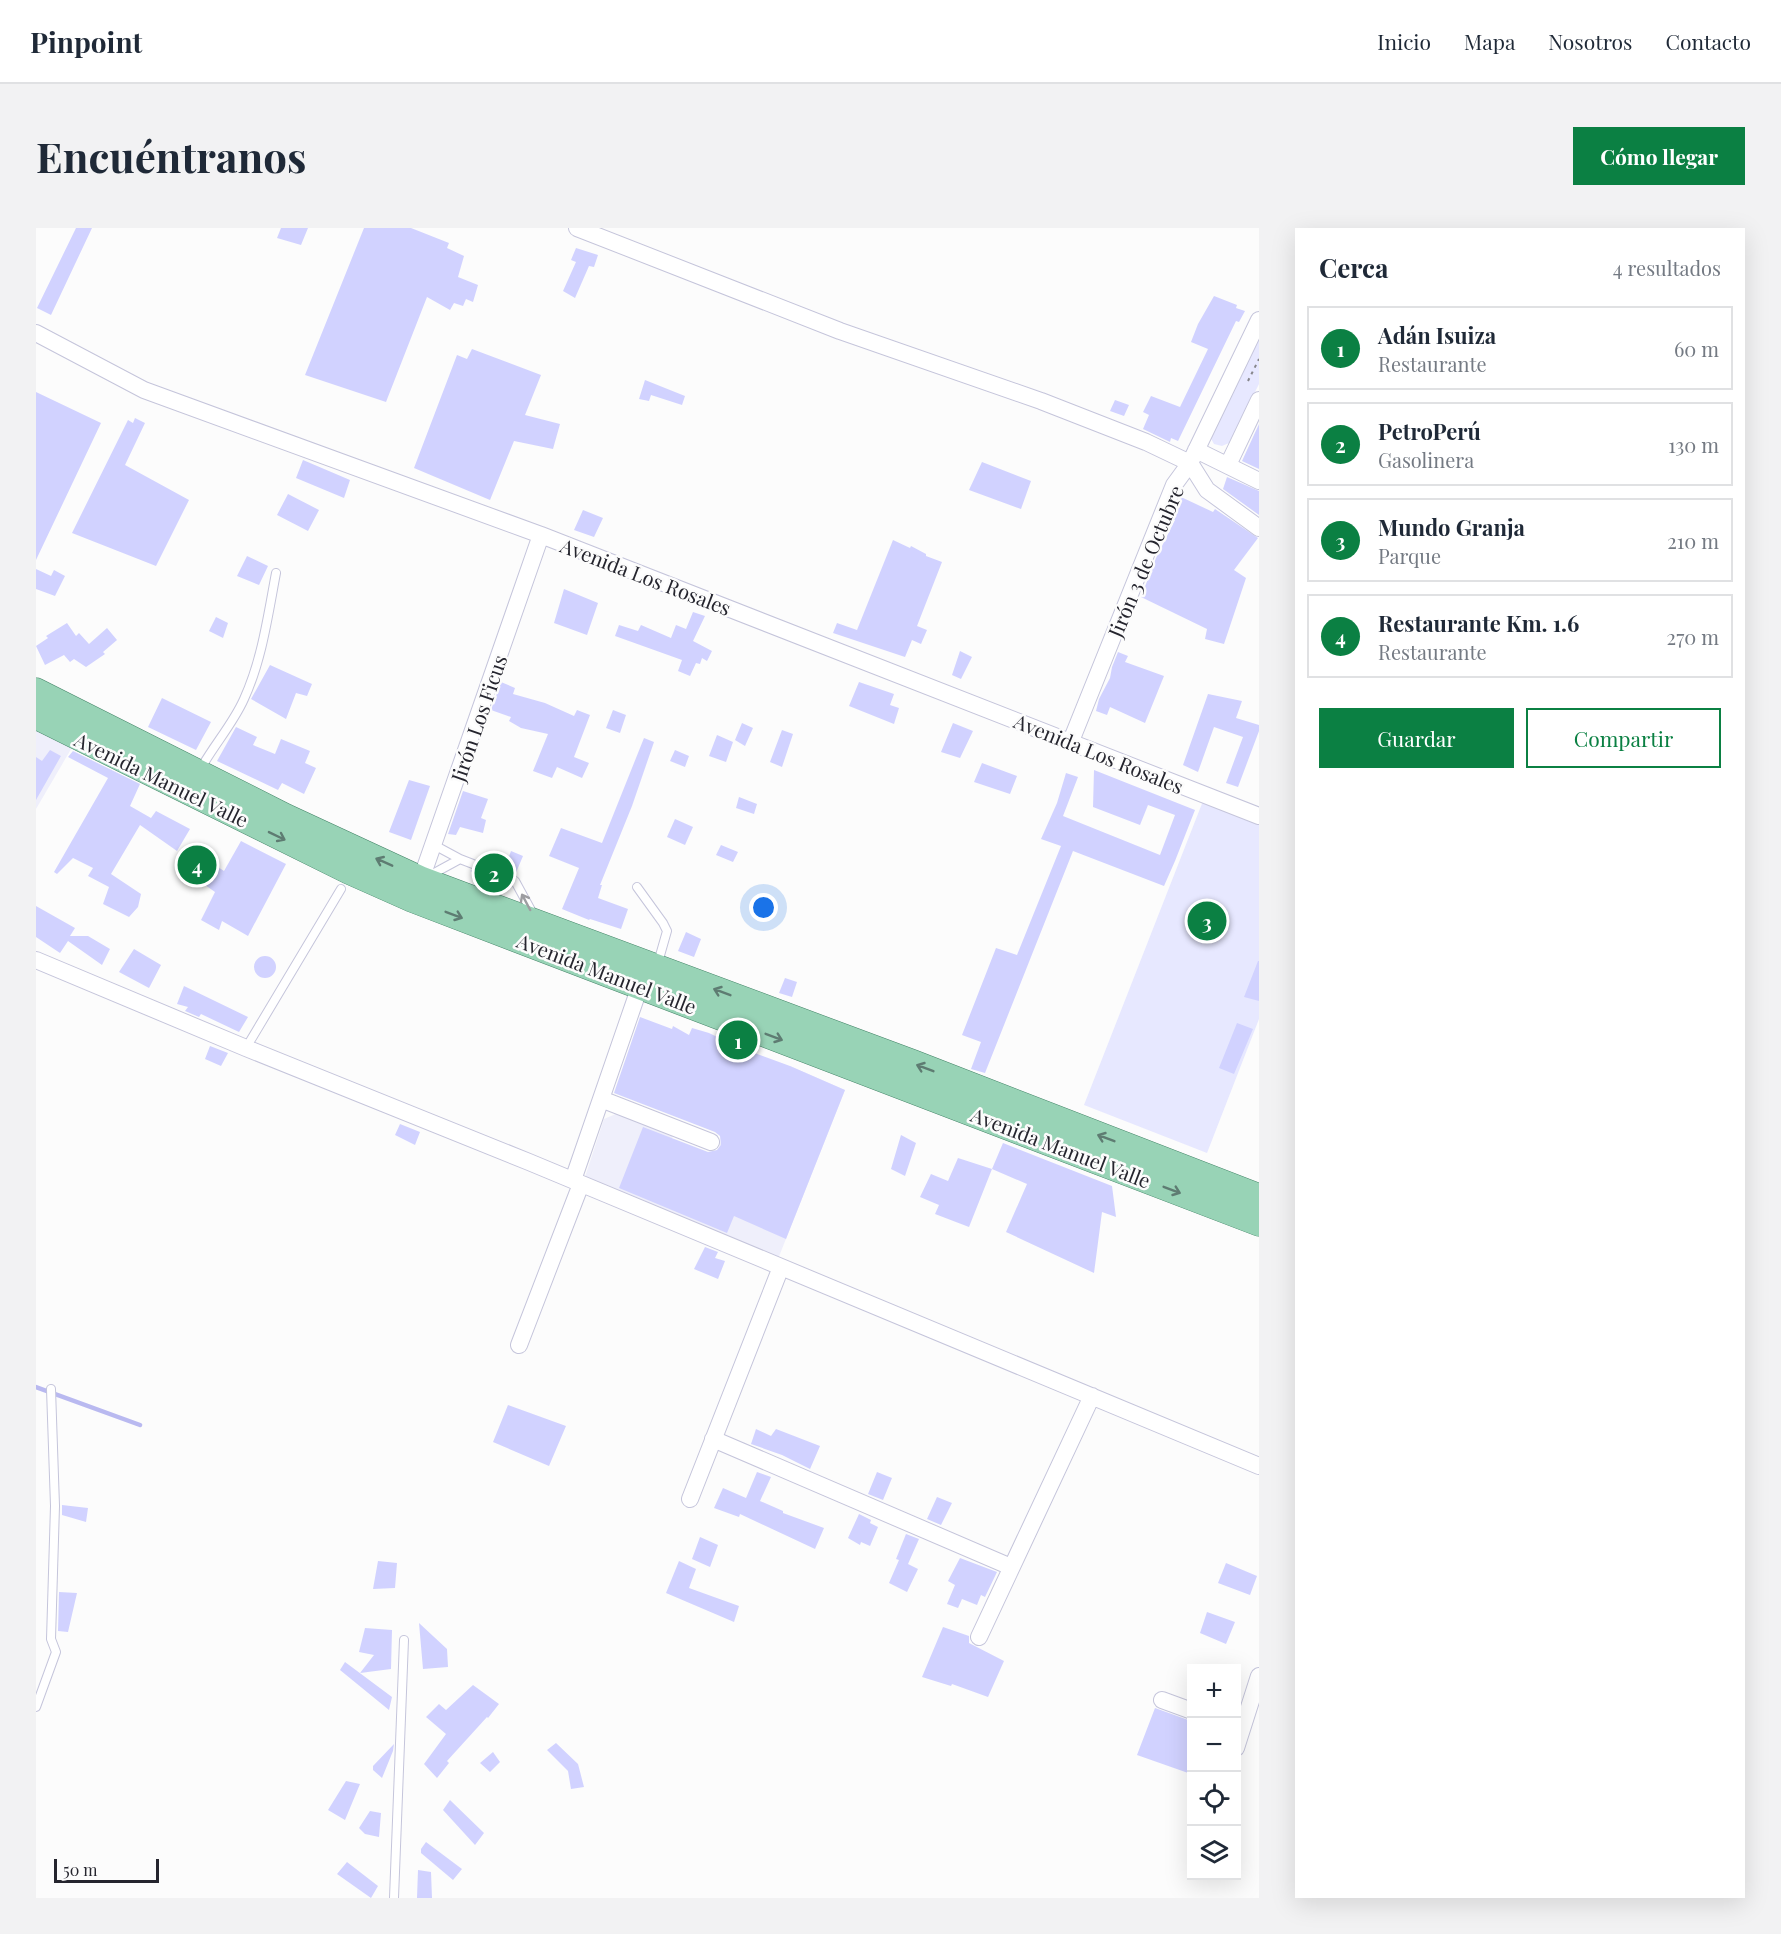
<!DOCTYPE html>
<html lang="es">
<head>
<meta charset="utf-8">
<style>
  :root { --surface:#fff; --page:#f2f2f3; --text:#1f2937; --muted:#747a83; --line:#e0e1e3; --accent:#0b8043 }
  body { margin:0; font-family:"Playfair Display",serif; background:var(--page); color:var(--text) }
  .controls { position:absolute; right:18px; bottom:18px; display:grid; overflow:hidden; border-radius:0px; box-shadow:0 6px 24px #0002 }
  .controls button { width:54px; height:54px; display:grid; place-items:center; padding:0; border:0; border-bottom:2px solid var(--line); background:var(--surface); color:var(--text); font:30px sans-serif }
  .scale { position:absolute; left:18px; bottom:15px; width:105px; box-sizing:border-box; padding-left:6px; border:3px solid #25252e; border-top:0; font-size:16px; line-height:21px; white-space:nowrap; color:#25252e; -webkit-text-stroke:4px #fcfcfc; paint-order:stroke }
  .you { position:absolute; left:728px; top:680px; width:21px; height:21px; margin:-15px; border:4px solid #fff; border-radius:50%; background:#1a73e8; box-shadow:0 0 0 9px #1a73e833 }
  .badge { display:grid; place-items:center; width:39px; height:39px; border-radius:50%; background:var(--accent); color:#fff; font-size:20px; font-weight:700 }
  .pin { position:absolute; translate:-50% -50%; border:3px solid #fff; box-shadow:0 2px 6px #0006 }
  .list { margin:0; padding:0; list-style:none }
  h2 { display:flex; justify-content:space-between; align-items:center; height:78px; margin:0; padding:0 24px; font-size:26px }
  h2 small { font-size:20px; font-weight:400; color:var(--muted) }
  .list li { display:grid; grid-template-columns:39px 1fr auto; gap:18px; align-items:center; box-sizing:border-box; height:84px; margin:0 12px 12px; padding:0 12px; border:2px solid var(--line); border-radius:0px }
  .list b { display:block; font-size:22px; white-space:nowrap }
  .list p { margin:0; font-size:20px; white-space:nowrap; color:var(--muted) }
  .list em { font-size:20px; font-style:normal; color:var(--muted) }
  .actions { display:flex; gap:12px; padding:18px 24px }
  .actions a { flex:1; padding:14px 0; border:2px solid var(--accent); border-radius:0px; text-align:center; font-size:21px; color:var(--accent) }
  .actions .main { background:var(--accent); color:#fff }
  .icon { flex:none; width:33px; height:33px; fill:none; stroke:currentColor; stroke-width:2; stroke-linecap:round; stroke-linejoin:round }
  .map { position:relative; flex:none; width:1223px; height:1670px; overflow:hidden; border-radius:0px }
  header { display:flex; align-items:center; gap:36px; box-sizing:border-box; height:84px; padding:0 30px; background:var(--surface); border-bottom:2px solid var(--line) }
  header strong { font-size:28px }
  nav { display:flex; gap:33px; margin-inline-start:auto; font-size:21px }
  .intro { display:flex; align-items:center; justify-content:space-between; box-sizing:border-box; height:144px; padding:0 36px }
  h1 { margin:0; font-size:42px }
  .button { padding:15px 27px; border-radius:0px; background:var(--accent); color:#fff; font-size:21px; font-weight:700 }
  main { display:flex; gap:36px; padding:0 36px }
  aside { flex:1; background:var(--surface); border-radius:0px; box-shadow:0 6px 24px #0002 }
  .map>svg:first-child { display:block }
  .built { fill:#efeffb }
  .green { fill:#e7e8ff }
  .lines { fill:none; stroke-linecap:round; stroke-linejoin:round }
  .stream { stroke:#b9b9f0; stroke-width:4.5 }
  .building { fill:#d1d2ff }
  .service-casing { stroke:#c5c5db; stroke-width:10 }
  .minor-casing { stroke:#c5c5db; stroke-width:18 }
  .primary-casing { stroke:#438367; stroke-width:27 }
  .path { stroke:#86868b; stroke-width:2; stroke-dasharray:3 4.5; stroke-linecap:butt }
  .service { stroke:#fff; stroke-width:8 }
  .minor { stroke:#fff; stroke-width:16 }
  .primary { stroke:#98d3b6; stroke-width:26 }
  .oneway { stroke:#5e7c72 }
  .oneway2 { stroke:#9d9da1 }
  .labels { text-anchor:middle; dominant-baseline:central; stroke-width:5; stroke-linejoin:round; paint-order:stroke }
  .street-label { font-size:20px; fill:#25252e; stroke:#fcfcfc }
</style>
</head>
<body>
<header>
<strong>Pinpoint</strong>
<nav><a>Inicio</a><a>Mapa</a><a>Nosotros</a><a>Contacto</a></nav>
</header>
<div class="intro"><h1>Encuéntranos</h1><a class="button">Cómo llegar</a></div>
<main>
<div class="map">
<svg width="1223" height="1670" viewBox="0 0 1223 1670">
  <rect width="100%" height="100%" fill="#fcfcfc"/>
  <!-- built -->
  <path class="built" d="M 3,498 L 38,516 L 0,581 L 0,503 Z
    M 754,838 L 809,862 L 742,1031 L 548,952 L 568,891 L 582,885 L 637,908 L 622,945 L 665,963 L 685,914 L 721,927 Z"/>
  <!-- green -->
  <path class="green" d="M 1223,106 L 1223,156 L 1193,215 L 1186,218 L 1178,216 L 1173,207 Z
    M 1167,573 L 1223,595 L 1223,791 L 1171,925 L 1048,877 Z"/>
  <g class="lines">
    <!-- stream -->
    <path class="stream" d="M 0,1159 L 104,1197"/>
  </g>
  <!-- building -->
  <path class="building" d="M 40,0 L 56,0 L 15,87 L 1,80 Z
    M 245,0 L 272,0 L 265,17 L 241,10 Z
    M 328,0 L 375,0 L 413,15 L 411,20 L 428,28 L 422,49 L 442,57 L 437,74 L 430,71 L 427,78 L 418,75 L 414,82 L 391,69 L 350,174 L 269,147 Z
    M 540,20 L 562,27 L 558,39 L 553,38 L 539,70 L 527,63 L 540,34 L 535,32 Z
    M 1178,68 L 1201,77 L 1200,80 L 1209,83 L 1203,94 L 1200,93 L 1142,213 L 1135,210 L 1134,214 L 1107,201 L 1113,187 L 1107,184 L 1115,168 L 1144,179 L 1172,121 L 1155,114 L 1162,96 Z
    M 436,121 L 505,147 L 489,187 L 524,196 L 517,221 L 478,213 L 454,272 L 378,240 L 421,127 L 431,131 Z
    M 609,152 L 649,168 L 646,177 L 615,167 L 613,173 L 603,171 Z
    M 0,164 L 65,195 L 0,332 Z
    M 1079,172 L 1093,177 L 1088,188 L 1074,183 Z
    M 99,190 L 109,195 L 89,237 L 153,272 L 120,338 L 36,305 L 92,192 L 97,195 Z
    M 1223,196 L 1223,241 L 1206,233 Z
    M 267,232 L 314,252 L 308,270 L 260,250 Z
    M 946,234 L 995,253 L 985,281 L 933,262 Z
    M 1191,249 L 1223,263 L 1223,287 L 1187,261 Z
    M 252,266 L 283,282 L 272,303 L 241,287 Z
    M 1145,269 L 1177,284 L 1179,281 L 1222,310 L 1198,342 L 1210,350 L 1188,416 L 1169,411 L 1171,401 L 1105,369 L 1120,330 L 1139,292 L 1136,291 Z
    M 547,282 L 567,290 L 558,309 L 538,302 Z
    M 857,312 L 874,320 L 875,318 L 890,326 L 890,328 L 906,334 L 881,398 L 891,402 L 885,416 L 876,412 L 869,429 L 797,405 L 801,395 L 821,402 Z
    M 211,328 L 232,338 L 223,357 L 201,348 Z
    M 0,341 L 15,348 L 18,342 L 29,348 L 19,368 L 0,361 Z
    M 528,361 L 562,375 L 551,407 L 518,395 Z
    M 657,384 L 669,388 L 657,413 L 676,423 L 671,433 L 666,430 L 664,436 L 660,435 L 654,448 L 642,443 L 646,432 L 579,408 L 583,397 L 602,403 L 605,397 L 635,410 L 640,397 L 650,401 Z
    M 180,389 L 192,395 L 187,410 L 173,403 Z
    M 31,395 L 40,408 L 43,405 L 53,416 L 71,400 L 81,412 L 67,424 L 69,426 L 50,439 L 38,431 L 34,434 L 28,427 L 9,437 L 0,418 L 12,410 L 10,408 Z
    M 924,423 L 936,429 L 925,451 L 916,447 Z
    M 1082,424 L 1092,428 L 1089,434 L 1128,448 L 1109,495 L 1074,479 L 1071,487 L 1060,483 L 1063,471 L 1074,450 L 1076,439 Z
    M 234,437 L 276,456 L 271,468 L 260,465 L 250,491 L 215,471 Z
    M 465,454 L 479,460 L 477,466 L 509,475 L 538,488 L 541,482 L 554,487 L 538,529 L 553,535 L 546,550 L 521,539 L 516,550 L 497,543 L 512,506 L 485,500 L 473,493 L 475,489 L 455,482 Z
    M 823,454 L 858,466 L 854,477 L 863,480 L 858,496 L 813,478 Z
    M 1172,466 L 1206,473 L 1200,490 L 1223,497 L 1223,503 L 1202,559 L 1190,555 L 1207,509 L 1178,499 L 1162,544 L 1147,537 Z
    M 126,470 L 175,494 L 160,522 L 112,499 Z
    M 577,482 L 590,487 L 584,505 L 570,500 Z
    M 706,495 L 717,500 L 709,518 L 699,512 Z
    M 917,495 L 937,503 L 924,530 L 905,524 Z
    M 200,499 L 221,509 L 217,517 L 239,526 L 245,511 L 274,523 L 269,535 L 280,540 L 268,566 L 246,555 L 242,562 L 181,533 Z
    M 746,502 L 757,506 L 746,539 L 734,534 Z
    M 681,507 L 697,514 L 690,534 L 673,528 Z
    M 608,510 L 618,514 L 596,578 L 564,657 L 566,657 L 562,670 L 592,681 L 585,701 L 554,691 L 553,692 L 526,681 L 543,640 L 513,628 L 525,600 L 566,615 Z
    M 14,522 L 25,528 L 0,572 L 0,529 L 6,533 Z
    M 639,522 L 653,528 L 649,539 L 634,533 Z
    M 37,523 L 104,556 L 94,578 L 115,590 L 120,583 L 154,601 L 141,623 L 104,597 L 75,646 L 105,666 L 102,679 L 93,689 L 67,676 L 73,659 L 52,648 L 57,640 L 37,630 L 21,646 L 18,644 L 72,550 L 32,529 Z
    M 946,535 L 981,548 L 974,566 L 938,554 Z
    M 1058,542 L 1159,582 L 1139,633 L 1128,658 L 1037,623 L 949,845 L 935,841 L 945,814 L 926,807 L 960,720 L 981,727 L 1025,618 L 1005,611 L 1021,575 L 1030,545 L 1042,549 L 1027,588 L 1124,627 L 1139,587 L 1112,577 L 1104,597 L 1057,579 Z
    M 373,552 L 394,558 L 375,612 L 353,604 Z
    M 427,563 L 452,571 L 445,590 L 450,592 L 447,605 L 424,599 L 420,607 L 412,606 Z
    M 703,569 L 721,576 L 718,586 L 700,580 Z
    M 639,591 L 657,599 L 649,617 L 631,609 Z
    M 205,613 L 250,636 L 212,708 L 186,693 L 183,702 L 165,692 L 179,664 L 155,647 L 167,629 L 188,643 Z
    M 685,617 L 702,624 L 697,634 L 680,627 Z
    M 475,623 L 487,628 L 479,647 L 473,650 L 475,659 L 434,643 L 443,639 L 442,632 L 468,642 Z
    M 0,678 L 39,700 L 34,708 L 52,708 L 74,721 L 66,737 L 32,713 L 24,725 L 0,709 Z
    M 650,704 L 665,711 L 658,729 L 642,723 Z
    M 98,721 L 125,737 L 113,760 L 83,744 Z
    M218 739a11 11 0 1 1 22 0a11 11 0 1 1-22 0Z
    M 1222,733 L 1223,733 L 1223,773 L 1208,769 Z
    M 749,750 L 761,754 L 756,769 L 743,765 Z
    M 148,758 L 212,789 L 203,804 L 165,786 L 163,789 L 149,783 L 152,779 L 141,776 Z
    M 604,789 L 636,801 L 637,798 L 653,807 L 656,800 L 673,805 L 702,819 L 754,838 L 809,862 L 750,1011 L 698,988 L 691,1005 L 583,960 L 607,899 L 672,924 L 681,922 L 685,917 L 684,908 L 679,904 L 578,865 Z
    M 1201,795 L 1217,801 L 1198,846 L 1183,840 Z
    M 174,818 L 192,825 L 185,838 L 169,831 Z
    M 364,896 L 384,904 L 379,917 L 359,907 Z
    M 865,907 L 880,915 L 869,948 L 855,941 Z
    M 967,915 L 1076,958 L 1080,989 L 1066,984 L 1058,1045 L 970,1004 L 991,956 L 956,941 Z
    M 922,930 L 956,941 L 933,999 L 899,986 L 903,977 L 884,969 L 895,946 L 912,953 Z
    M 669,1019 L 682,1024 L 679,1030 L 689,1033 L 682,1051 L 658,1041 Z
    M 472,1177 L 530,1198 L 513,1238 L 457,1214 Z
    M 720,1201 L 735,1208 L 740,1201 L 784,1218 L 774,1241 L 746,1227 L 715,1216 Z
    M 721,1244 L 735,1249 L 724,1273 L 747,1283 L 747,1285 L 788,1300 L 779,1321 L 704,1286 L 703,1289 L 678,1280 L 687,1260 L 710,1270 Z
    M 841,1244 L 856,1250 L 847,1272 L 832,1266 Z
    M 901,1269 L 916,1275 L 905,1297 L 891,1291 Z
    M 26,1277 L 52,1280 L 50,1294 L 26,1287 Z
    M 823,1286 L 835,1292 L 834,1295 L 842,1299 L 834,1318 L 825,1314 L 824,1317 L 812,1310 Z
    M 870,1306 L 883,1311 L 872,1336 L 882,1341 L 871,1364 L 853,1355 L 863,1332 L 860,1331 Z
    M 664,1309 L 682,1317 L 674,1339 L 656,1331 Z
    M 924,1330 L 961,1344 L 949,1369 L 945,1367 L 941,1377 L 926,1371 L 922,1380 L 911,1376 L 919,1357 L 912,1353 Z
    M 342,1333 L 361,1335 L 359,1360 L 337,1361 Z
    M 643,1333 L 660,1341 L 653,1360 L 703,1378 L 698,1394 L 630,1365 Z
    M 1190,1335 L 1221,1348 L 1214,1367 L 1182,1355 Z
    M 23,1364 L 41,1365 L 32,1404 L 22,1403 Z
    M 1171,1384 L 1199,1394 L 1190,1416 L 1164,1405 Z
    M 383,1395 L 411,1421 L 412,1439 L 387,1441 Z
    M 907,1399 L 933,1408 L 933,1415 L 968,1433 L 952,1469 L 916,1456 L 915,1458 L 886,1449 Z
    M 329,1400 L 356,1402 L 355,1441 L 324,1445 L 338,1427 L 323,1424 Z
    M 309,1434 L 356,1469 L 353,1482 L 304,1442 Z
    M 437,1457 L 463,1476 L 452,1490 L 451,1489 L 411,1533 L 413,1535 L 401,1550 L 388,1536 L 410,1506 L 390,1489 L 403,1476 L 410,1482 Z
    M 1119,1480 L 1155,1493 L 1155,1546 L 1101,1527 Z
    M 520,1515 L 542,1536 L 548,1559 L 535,1561 L 532,1543 L 511,1522 Z
    M 358,1516 L 357,1523 L 346,1550 L 337,1542 L 337,1538 Z
    M 457,1524 L 464,1534 L 454,1544 L 444,1535 Z
    M 310,1553 L 324,1556 L 309,1592 L 292,1582 Z
    M 414,1572 L 448,1605 L 439,1617 L 407,1582 Z
    M 334,1583 L 345,1585 L 343,1609 L 329,1606 L 323,1600 Z
    M 390,1614 L 426,1641 L 417,1652 L 385,1625 L 385,1621 Z
    M 311,1634 L 342,1658 L 335,1670 L 301,1646 Z
    M 382,1642 L 395,1644 L 396,1670 L 381,1670 Z"/>
  <g class="lines">
    <!-- service casing -->
    <g class="service-casing">
      <path id="service" d="M 164,542 C 177,518 197,496 208,471 C 226,432 232,387 240,345
        M 398,617 L 424,631
        M 391,649 L 424,631 L 437,636
        M 479,653 L 497,686
        M 601,659 L 627,695 L 631,703 L 621,738
        M 210,820 L 305,661
        M 0,1479 L 20,1424 L 15,1411 L 19,1278 L 15,1161
        M 358,1670 L 368,1412"/>
    </g>
    <!-- minor casing -->
    <g class="minor-casing">
      <path id="minor" d="M 541,0 L 804,103 L 1005,173 L 1110,214 L 1154,235 L 1171,262 L 1223,300
        M 0,105 L 108,162 L 505,307 L 1223,588
        M 1160,222 L 1223,253
        M 1192,237 L 1223,172
        M 1035,513 L 1138,257 L 1154,235 L 1223,92
        M 382,660 L 505,307
        M 0,732 L 210,820 L 493,934 L 1223,1238
        M 565,871 L 675,914
        M 537,952 L 604,758
        M 483,1117 L 545,956
        M 677,1211 L 975,1339
        M 654,1271 L 745,1039
        M 943,1409 L 1056,1168
        M 1126,1472 L 1156,1483
        M 1200,1520 L 1223,1448"/>
    </g>
    <!-- primary casing -->
    <g class="primary-casing">
      <path id="primary" d="M 0,463 L 250,589 L 386,652 L 877,835 L 1223,969
        M 0,488 L 313,643 L 376,671 L 1223,995"/>
    </g>
    <!-- path -->
    <path class="path" d="M 1212,153 L 1223,131"/>
    <!-- service -->
    <use href="#service" class="service"/>
    <!-- minor -->
    <use href="#minor" class="minor"/>
    <!-- primary -->
    <use href="#primary" class="primary"/>
  </g>
  <!-- one-way arrows -->
  <defs><path id="oneway-shaft" d="M-6 0H5M1.5-3L5.5 0L1.5 3" fill="none" stroke-width="1.6" stroke-linecap="round" stroke-linejoin="round" transform="scale(1.5)"/></defs>
  <g class="oneway">
    <use href="#oneway-shaft" transform="translate(241 608) rotate(26)"/>
    <use href="#oneway-shaft" transform="translate(348 634) rotate(-156)"/>
    <use href="#oneway-shaft" transform="translate(418 687) rotate(21)"/>
    <use href="#oneway-shaft" transform="translate(686 764) rotate(-159)"/>
    <use href="#oneway-shaft" transform="translate(738 809) rotate(21)"/>
    <use href="#oneway-shaft" transform="translate(889 840) rotate(-159)"/>
    <use href="#oneway-shaft" transform="translate(1070 910) rotate(-159)"/>
    <use href="#oneway-shaft" transform="translate(1136 962) rotate(21)"/>
  </g>
  <use class="oneway2" href="#oneway-shaft" transform="translate(490 674) rotate(-118)"/>
  <g class="labels">
    <!-- street labels -->
    <g class="street-label">
      <text transform="translate(1109 333) rotate(-67)">Jirón 3 de Octubre</text>
      <text transform="translate(610 348) rotate(21)">Avenida Los Rosales</text>
      <text transform="translate(442 490) rotate(-71)">Jirón Los Ficus</text>
      <text transform="translate(1063 525) rotate(22)">Avenida Los Rosales</text>
      <text transform="translate(126 551) rotate(26)">Avenida Manuel Valle</text>
      <text transform="translate(571 745) rotate(21)">Avenida Manuel Valle</text>
      <text transform="translate(1025 919) rotate(21)">Avenida Manuel Valle</text>
    </g>
  </g>
</svg>
<div class="controls">
<button>+</button>
<button>−</button>
<button><svg class="icon" aria-label="locate" viewBox="0 0 24 24"><circle cx="12" cy="12" r="6"/><path d="M12 2v4M12 18v4M2 12h4M18 12h4"/></svg></button>
<button><svg class="icon" aria-label="layers" viewBox="0 0 24 24"><path d="M12 4l9 5-9 5-9-5zM3 14l9 5 9-5"/></svg></button>
</div>
<div class="scale">50 m</div>
<div class="you"></div>
<div class="pin badge" style="left:702px;top:812px">1</div>
<div class="pin badge" style="left:458px;top:645px">2</div>
<div class="pin badge" style="left:1171px;top:693px">3</div>
<div class="pin badge" style="left:161px;top:637px">4</div>
</div>
<aside>
<h2>Cerca<small>4 resultados</small></h2>
<ul class="list">
<li><span class="badge">1</span><div><b>Adán Isuiza</b><p>Restaurante</p></div><em>60 m</em></li>
<li><span class="badge">2</span><div><b>PetroPerú</b><p>Gasolinera</p></div><em>130 m</em></li>
<li><span class="badge">3</span><div><b>Mundo Granja</b><p>Parque</p></div><em>210 m</em></li>
<li><span class="badge">4</span><div><b>Restaurante Km. 1.6</b><p>Restaurante</p></div><em>270 m</em></li>
</ul>
<div class="actions"><a class="main">Guardar</a><a>Compartir</a></div>
</aside>
</main>
</body>
</html>
